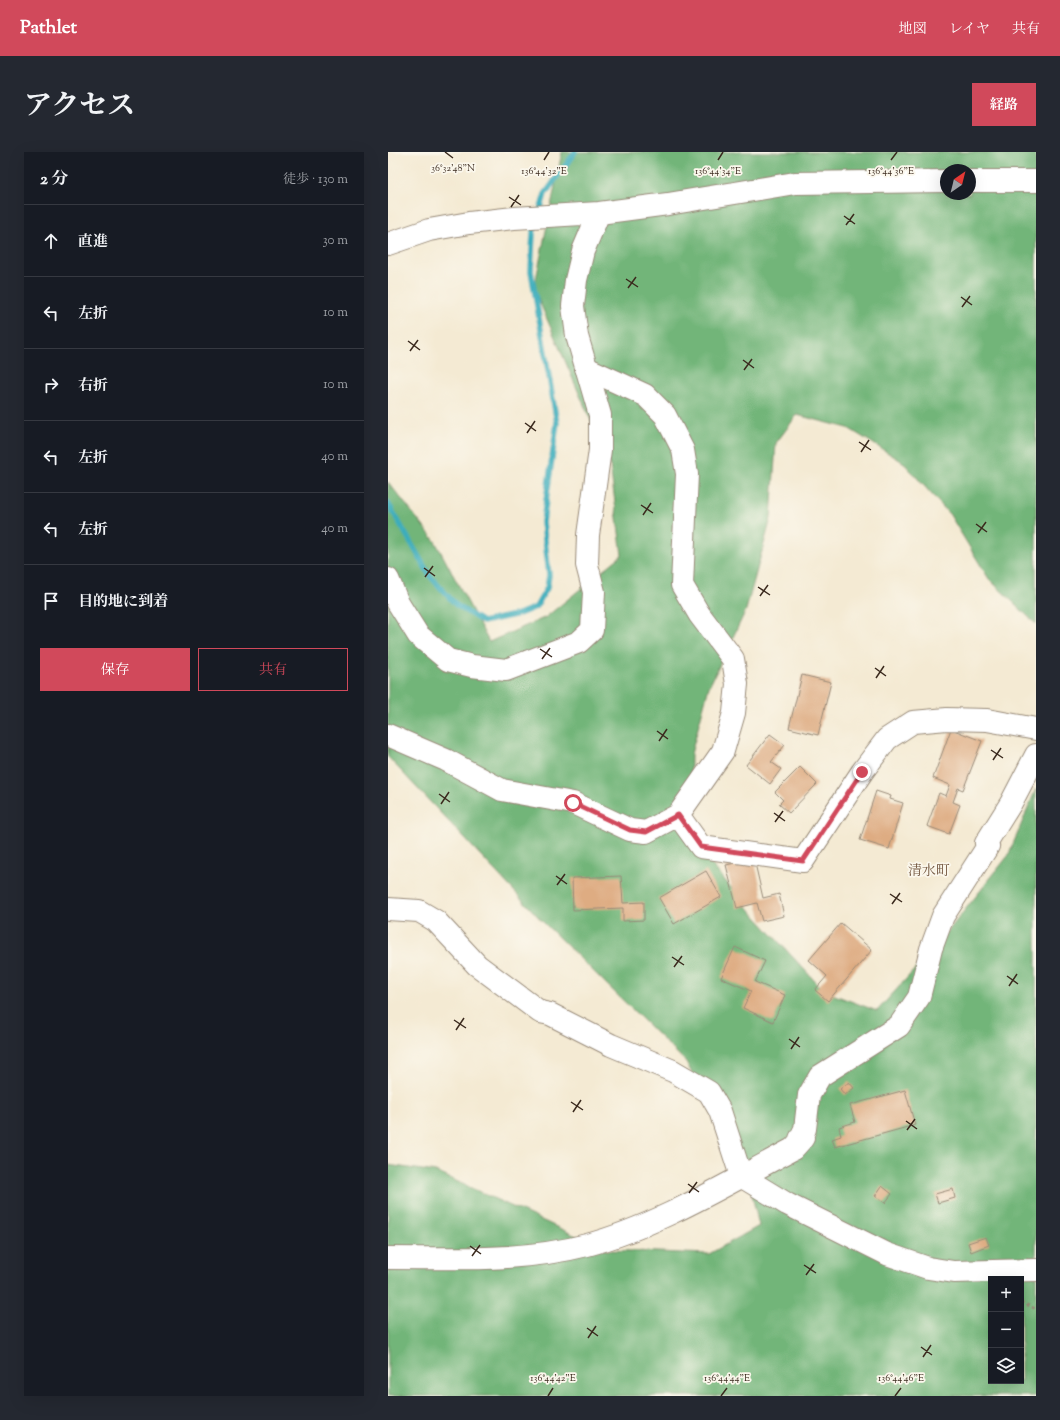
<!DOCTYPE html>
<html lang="ja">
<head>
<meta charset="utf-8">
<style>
  :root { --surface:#171b24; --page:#242831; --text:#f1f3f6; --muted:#9ea1a6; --line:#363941; --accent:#d1495b }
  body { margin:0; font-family:"Sorts Mill Goudy","Noto Serif JP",serif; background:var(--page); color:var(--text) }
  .controls { position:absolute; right:12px; bottom:12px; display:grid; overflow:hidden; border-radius:0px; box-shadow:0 4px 16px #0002 }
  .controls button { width:36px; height:36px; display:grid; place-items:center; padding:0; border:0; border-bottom:1px solid var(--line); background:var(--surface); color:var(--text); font:20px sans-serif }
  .compass { position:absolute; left:552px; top:12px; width:36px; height:36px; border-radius:50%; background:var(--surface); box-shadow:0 4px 16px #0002; rotate:35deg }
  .stop { position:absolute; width:12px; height:12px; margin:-9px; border:3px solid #d1495b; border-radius:50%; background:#fff }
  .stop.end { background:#d1495b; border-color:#fff; box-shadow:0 1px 4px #0008 }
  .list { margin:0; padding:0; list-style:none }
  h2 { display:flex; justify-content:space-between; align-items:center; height:52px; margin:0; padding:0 16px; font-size:17px }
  h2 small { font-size:13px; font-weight:400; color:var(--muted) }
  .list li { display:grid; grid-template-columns:26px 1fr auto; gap:12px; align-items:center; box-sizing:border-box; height:72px; padding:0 16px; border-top:1px solid var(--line) }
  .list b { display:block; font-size:15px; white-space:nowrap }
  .list em { font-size:13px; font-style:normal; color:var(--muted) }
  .actions { display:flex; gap:8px; padding:12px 16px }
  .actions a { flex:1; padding:9px 0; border:1px solid var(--accent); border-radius:0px; text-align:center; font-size:14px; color:var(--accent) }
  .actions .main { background:var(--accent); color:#fff }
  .icon { flex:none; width:22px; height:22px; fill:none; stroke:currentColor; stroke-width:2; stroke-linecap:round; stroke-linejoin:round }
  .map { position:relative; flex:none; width:648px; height:1244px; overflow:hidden; border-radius:0px }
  header { display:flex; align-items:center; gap:24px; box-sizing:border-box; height:56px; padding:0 20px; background:var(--accent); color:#fff }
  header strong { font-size:19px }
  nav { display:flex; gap:22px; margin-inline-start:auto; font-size:14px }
  .intro { display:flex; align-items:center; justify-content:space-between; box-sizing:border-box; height:96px; padding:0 24px }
  h1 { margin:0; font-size:28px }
  .button { padding:10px 18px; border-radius:0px; background:var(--accent); color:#fff; font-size:14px; font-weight:700 }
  main { display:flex; gap:24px; padding:0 24px }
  aside { flex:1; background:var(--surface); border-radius:0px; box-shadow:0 4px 16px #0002 }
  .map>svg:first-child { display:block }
  .forest { fill:#72b579; stroke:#56704c; fill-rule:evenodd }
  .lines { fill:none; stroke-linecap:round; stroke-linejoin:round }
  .stream { stroke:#3eadbc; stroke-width:5.5 }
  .building { fill:#deac82 }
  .minor-casing { stroke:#988a78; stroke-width:24 }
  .tertiary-casing { stroke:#988a78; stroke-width:24 }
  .path { stroke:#988a78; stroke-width:2.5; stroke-dasharray:3 3; stroke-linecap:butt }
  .minor { stroke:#fff; stroke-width:22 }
  .tertiary { stroke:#fff; stroke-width:22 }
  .route { stroke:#d1495b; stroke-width:5 }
  .ticks { fill:none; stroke:#3b2a1e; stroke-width:1.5 }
  .labels { text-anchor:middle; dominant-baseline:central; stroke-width:3.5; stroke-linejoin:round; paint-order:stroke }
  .quarter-label { font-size:14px; fill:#745841; stroke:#fbf7ec }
  .ticks-label { font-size:10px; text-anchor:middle; fill:#3b2a1e; stroke:#fbf7ec; stroke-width:3.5; stroke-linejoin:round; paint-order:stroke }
</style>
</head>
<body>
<header>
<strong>Pathlet</strong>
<nav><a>地図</a><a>レイヤ</a><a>共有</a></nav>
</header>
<div class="intro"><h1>アクセス</h1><a class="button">経路</a></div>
<main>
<aside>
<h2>2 分<small>徒歩 · 130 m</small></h2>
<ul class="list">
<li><svg class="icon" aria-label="ahead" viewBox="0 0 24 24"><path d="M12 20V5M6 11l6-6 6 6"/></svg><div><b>直進</b></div><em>30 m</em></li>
<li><svg class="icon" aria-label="left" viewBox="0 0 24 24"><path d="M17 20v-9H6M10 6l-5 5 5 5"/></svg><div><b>左折</b></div><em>10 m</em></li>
<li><svg class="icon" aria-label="right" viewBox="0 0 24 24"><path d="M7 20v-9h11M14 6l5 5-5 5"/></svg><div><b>右折</b></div><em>10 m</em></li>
<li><svg class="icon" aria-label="left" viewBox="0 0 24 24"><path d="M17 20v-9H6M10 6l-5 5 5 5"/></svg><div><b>左折</b></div><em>40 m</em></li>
<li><svg class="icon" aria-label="left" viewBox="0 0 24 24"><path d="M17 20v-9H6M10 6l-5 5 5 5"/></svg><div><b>左折</b></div><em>40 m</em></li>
<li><svg class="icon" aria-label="arrive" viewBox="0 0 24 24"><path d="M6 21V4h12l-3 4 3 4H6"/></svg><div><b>目的地に到着</b></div></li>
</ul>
<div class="actions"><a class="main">保存</a><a>共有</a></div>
</aside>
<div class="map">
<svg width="648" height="1244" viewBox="0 0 648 1244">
  <rect width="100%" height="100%" fill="#fbf7ec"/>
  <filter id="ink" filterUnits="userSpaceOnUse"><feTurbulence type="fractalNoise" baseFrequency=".025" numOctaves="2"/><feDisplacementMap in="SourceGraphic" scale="8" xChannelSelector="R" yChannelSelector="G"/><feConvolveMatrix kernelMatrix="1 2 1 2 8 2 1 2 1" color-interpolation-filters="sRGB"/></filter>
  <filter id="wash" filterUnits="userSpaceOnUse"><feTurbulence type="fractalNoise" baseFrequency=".012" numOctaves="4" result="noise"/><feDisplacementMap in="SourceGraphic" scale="16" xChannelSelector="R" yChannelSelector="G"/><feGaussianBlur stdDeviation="0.9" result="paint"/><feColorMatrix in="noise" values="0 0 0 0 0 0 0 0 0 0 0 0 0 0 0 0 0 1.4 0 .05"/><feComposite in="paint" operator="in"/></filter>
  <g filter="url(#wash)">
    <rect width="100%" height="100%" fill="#f4ead3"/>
    <!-- forest -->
    <path class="forest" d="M 174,0 L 648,0 L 648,472 L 601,427 L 562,363 L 515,310 L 460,276 L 409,263 L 388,291 L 383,366 L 358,458 L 321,535 L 303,602 L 302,687 L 368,765 L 436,839 L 489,859 L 549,793 L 620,704 L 648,637 L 648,1244 L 0,1244 L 0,1013 L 48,1020 L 219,1098 L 321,1102 L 371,1074 L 360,1025 L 298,910 L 157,772 L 0,605 L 0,330 L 47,389 L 101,490 L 158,465 L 234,403 L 222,313 L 146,137 ZM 558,18 L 582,18 L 582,42 L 558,42 ZM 603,1127 L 633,1127 L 633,1229 L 603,1229 Z"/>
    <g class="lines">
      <!-- stream -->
      <path class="stream" d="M 152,59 L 157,42 L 187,0
        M 0,351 L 42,424 L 68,453 L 95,470 L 131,462 L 148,455 L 159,436 L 161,423 L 155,370 L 169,271 L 143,119 L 145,81 L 149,69"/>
    </g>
    <g id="blocks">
      <!-- building -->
      <path class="building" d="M 414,523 L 443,530 L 430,583 L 401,576 Z
        M 563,577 L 594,589 L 575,638 L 570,636 L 565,650 L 572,653 L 561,682 L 539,674 L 551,641 L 558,644 L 562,633 L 545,626 Z
        M 382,582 L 397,593 L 383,610 L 393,617 L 382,632 L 358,613 Z
        M 412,615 L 429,632 L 401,661 L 391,652 L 395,648 L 387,640 Z
        M 488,639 L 503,644 L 502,647 L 515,651 L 501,697 L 472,688 Z
        M 366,707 L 375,746 L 391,742 L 396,764 L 374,769 L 369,751 L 349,756 L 338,713 Z
        M 318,719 L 333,745 L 286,772 L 271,746 Z
        M 233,724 L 235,751 L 256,750 L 256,768 L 235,769 L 235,756 L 185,758 L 184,726 Z
        M 453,771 L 484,798 L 440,849 L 427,838 L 439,824 L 421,808 Z
        M 347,795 L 377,809 L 367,830 L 397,843 L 385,870 L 355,856 L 363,839 L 333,826 Z
        M 461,930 L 466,936 L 457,943 L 452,937 Z
        M 517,938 L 527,973 L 447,995 L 444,987 L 453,984 L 451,975 L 467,970 L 462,953 Z
        M 494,1034 L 504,1042 L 497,1051 L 487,1044 Z
        M 565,1037 L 567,1046 L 550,1051 L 547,1042 Z
        M 598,1085 L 601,1093 L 583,1100 L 580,1091 Z"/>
    </g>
  </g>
  <g filter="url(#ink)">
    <use href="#blocks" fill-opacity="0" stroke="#988a78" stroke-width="1"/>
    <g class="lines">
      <!-- minor casing -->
      <g class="minor-casing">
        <path id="minor" d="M 0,583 L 58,608 L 114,638 L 185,651 L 242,678 L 258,680 L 290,663 L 335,599 L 346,561 L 349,532 L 345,507 L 311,462 L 294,433 L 299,322 L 295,298 L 277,263 L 257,243 L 198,216
          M 290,663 L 313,695 L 415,709 L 474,620 L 499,587 L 525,570 L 559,567 L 599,568 L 648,577
          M 0,757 L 31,759 L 48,769 L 89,813 L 152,860 L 162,862 L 223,893 L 285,919 L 321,940 L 332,959 L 353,1024 L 399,1052 L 499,1102 L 540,1116 L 566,1120 L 648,1118
          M 0,1106 C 66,1106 134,1110 199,1093 C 270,1074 340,1031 405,997 L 415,986 L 412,987 L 417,977 L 421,943 L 432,924 L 511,874 L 531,845 L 543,797 L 555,764 L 600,694 L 598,691 L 623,651 L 648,603"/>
      </g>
      <!-- tertiary casing -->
      <g class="tertiary-casing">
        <path id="tertiary" d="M 582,29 L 648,29
          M 0,92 L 41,78 L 81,71 L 126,66 L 211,61 L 280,52 L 407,31 L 558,29
          M 0,427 L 10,451 L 30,483 L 60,508 L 84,514 L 118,518 L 191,490 L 204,478 L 206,440 L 199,413 L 200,383 L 212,298 L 212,263 L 189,184 L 185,154 L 188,128 L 195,99 L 211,61"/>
      </g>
      <!-- path -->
      <path class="path" d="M 633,1150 L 648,1157"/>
      <!-- minor -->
      <use href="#minor" class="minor"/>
      <!-- tertiary -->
      <use href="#tertiary" class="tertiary"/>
    </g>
  </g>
  <g class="lines" filter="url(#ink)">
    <!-- route -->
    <path class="route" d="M 185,651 L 242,678 L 258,680 L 290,663 L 313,695 L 415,709 L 474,620"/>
  </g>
  <!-- ticks -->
  <path class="ticks" d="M 57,0 L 65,6M 156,8 L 161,0M 330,8 L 335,0M 503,8 L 509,0M 121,45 L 133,53M 123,55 L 131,43M 456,64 L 467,72M 458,73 L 466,62M 238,127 L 250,135M 240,136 L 248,125M 573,145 L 584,153M 574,155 L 582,144M 20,189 L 32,198M 22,199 L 30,188M 355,208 L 366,216M 356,218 L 364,207M 137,271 L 148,279M 139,281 L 147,269M 471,290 L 483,298M 473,300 L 481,288M 253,353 L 265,361M 255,363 L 263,351M 588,372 L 599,380M 590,381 L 598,370M 36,416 L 47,424M 37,425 L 45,414M 370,435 L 382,443M 372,444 L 380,433M 152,497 L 164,505M 154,507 L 162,496M 487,516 L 498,524M 488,526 L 496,514M 269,579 L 280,587M 271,589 L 279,577M 603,598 L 615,606M 605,608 L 613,596M 51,642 L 62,650M 53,652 L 61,640M 386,661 L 397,669M 387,670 L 395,659M 168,724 L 179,732M 169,733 L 177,722M 502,742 L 514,750M 504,752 L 512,741M 284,805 L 296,813M 286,815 L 294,804M 619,824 L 630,832M 621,834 L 629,822M 66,868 L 78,876M 68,878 L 76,866M 401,887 L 412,895M 403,897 L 411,885M 183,950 L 195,958M 185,960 L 193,948M 518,969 L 529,977M 519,978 L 527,967M 300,1032 L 311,1040M 301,1041 L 309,1030M 82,1094 L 93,1102M 84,1104 L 92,1093M 416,1113 L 428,1121M 418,1123 L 426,1112M 199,1176 L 210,1184M 200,1186 L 208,1174M 533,1195 L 544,1203M 535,1205 L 543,1193M 160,1244 L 165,1236M 333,1244 L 339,1236M 507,1244 L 513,1236"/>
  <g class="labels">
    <!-- quarter labels -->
    <g class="quarter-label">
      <text x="541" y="720">清水町</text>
    </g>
  </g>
  <g class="ticks-label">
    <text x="65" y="19">36°32'48"N</text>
    <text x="156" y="22">136°44'32"E</text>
    <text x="330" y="22">136°44'34"E</text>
    <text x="503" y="22">136°44'36"E</text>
    <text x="165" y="1229">136°44'42"E</text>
    <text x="339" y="1229">136°44'44"E</text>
    <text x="513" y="1229">136°44'46"E</text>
  </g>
</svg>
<div class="controls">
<button>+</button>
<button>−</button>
<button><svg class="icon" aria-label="layers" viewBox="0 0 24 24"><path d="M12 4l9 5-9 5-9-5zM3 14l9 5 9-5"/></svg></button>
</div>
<svg class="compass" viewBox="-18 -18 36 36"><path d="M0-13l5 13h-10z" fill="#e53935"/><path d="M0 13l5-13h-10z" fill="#9ea1a6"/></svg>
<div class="stop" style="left:185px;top:651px"></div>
<div class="stop end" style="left:474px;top:620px"></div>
</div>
</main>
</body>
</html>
